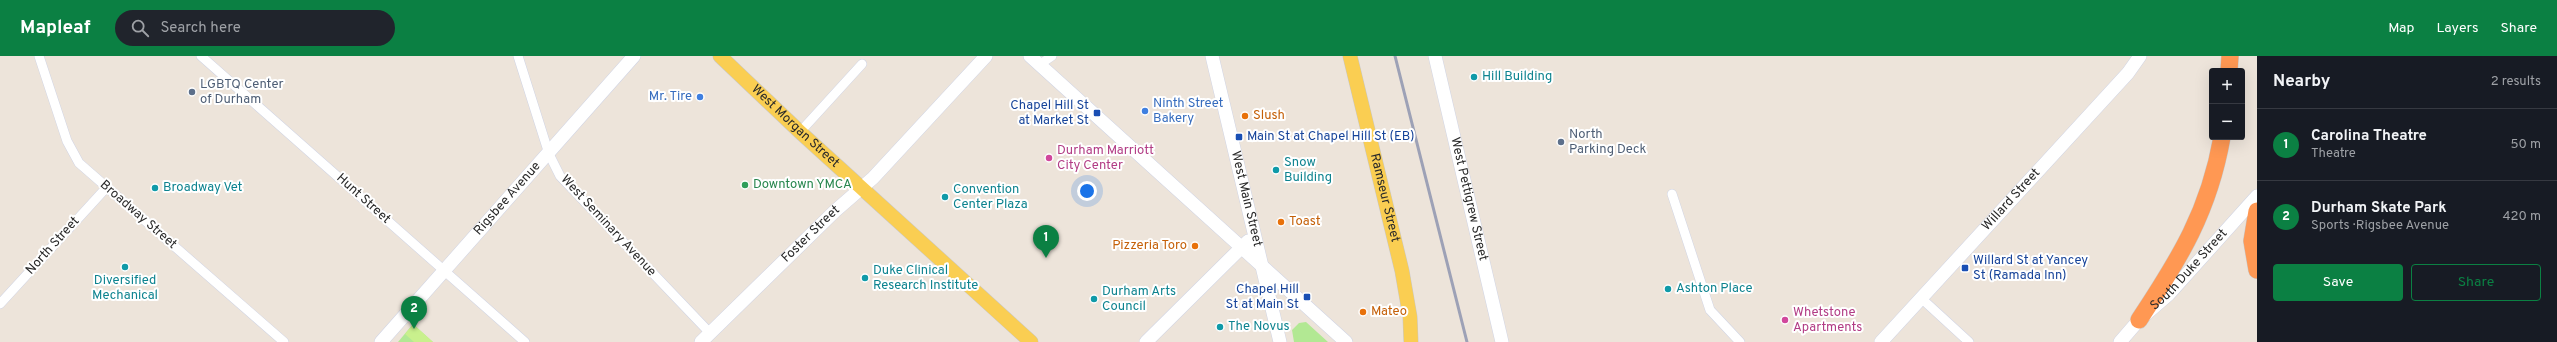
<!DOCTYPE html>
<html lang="en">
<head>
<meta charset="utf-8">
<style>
  :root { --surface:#171b24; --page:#20242c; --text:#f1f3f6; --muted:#9ea1a6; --line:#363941; --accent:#0b8043 }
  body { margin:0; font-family:Overpass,sans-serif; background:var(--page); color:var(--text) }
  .controls { position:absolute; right:12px; top:12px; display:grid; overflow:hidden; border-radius:4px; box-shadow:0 4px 16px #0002 }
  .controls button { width:36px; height:36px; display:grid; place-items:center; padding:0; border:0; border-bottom:1px solid var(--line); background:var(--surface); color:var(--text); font:20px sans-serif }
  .you { position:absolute; left:1087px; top:135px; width:14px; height:14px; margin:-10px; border:3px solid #fff; border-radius:50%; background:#1a73e8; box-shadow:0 0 0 6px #1a73e833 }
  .badge { display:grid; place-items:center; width:26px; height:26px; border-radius:50%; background:var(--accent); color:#fff; font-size:13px; font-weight:700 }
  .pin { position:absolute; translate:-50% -33px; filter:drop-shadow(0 1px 2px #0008) }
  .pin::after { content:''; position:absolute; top:21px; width:14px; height:12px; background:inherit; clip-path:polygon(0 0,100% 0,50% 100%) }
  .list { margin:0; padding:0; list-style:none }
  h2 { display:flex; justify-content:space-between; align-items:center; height:52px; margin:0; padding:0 16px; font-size:17px }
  h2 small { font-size:13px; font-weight:400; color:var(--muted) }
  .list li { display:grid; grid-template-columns:26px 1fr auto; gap:12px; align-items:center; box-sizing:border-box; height:72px; padding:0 16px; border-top:1px solid var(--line) }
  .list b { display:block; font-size:15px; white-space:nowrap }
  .list p { margin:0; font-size:13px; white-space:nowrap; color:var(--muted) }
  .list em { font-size:13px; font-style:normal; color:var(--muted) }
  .actions { display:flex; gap:8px; padding:12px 16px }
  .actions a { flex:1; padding:9px 0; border:1px solid var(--accent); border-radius:4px; text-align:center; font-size:14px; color:var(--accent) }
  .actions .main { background:var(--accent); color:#fff }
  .icon { flex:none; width:22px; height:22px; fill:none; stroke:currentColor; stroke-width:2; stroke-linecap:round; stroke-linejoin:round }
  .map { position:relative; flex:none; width:2257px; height:286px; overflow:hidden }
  header { display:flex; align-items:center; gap:24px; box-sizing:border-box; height:56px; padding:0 20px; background:var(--accent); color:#fff }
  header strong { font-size:19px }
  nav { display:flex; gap:22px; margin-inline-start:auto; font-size:14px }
  .search { width:280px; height:36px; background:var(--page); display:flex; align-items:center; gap:10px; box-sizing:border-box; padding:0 14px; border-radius:22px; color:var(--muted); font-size:15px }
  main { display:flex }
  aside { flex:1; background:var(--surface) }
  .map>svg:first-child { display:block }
  .green { fill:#b2e893 }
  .pitch { fill:#c9f08d }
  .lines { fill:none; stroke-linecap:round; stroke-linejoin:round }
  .street-casing { stroke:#d0d4e4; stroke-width:10 }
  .secondary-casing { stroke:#d0d4e4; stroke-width:14 }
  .primary-casing { stroke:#c8c8c8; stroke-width:15 }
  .highway-casing { stroke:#c8c8c8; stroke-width:18 }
  .street { stroke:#fff; stroke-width:9 }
  .secondary { stroke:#fff; stroke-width:13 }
  .primary { stroke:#face52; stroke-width:14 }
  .highway { stroke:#ff9853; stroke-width:17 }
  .rail { stroke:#9da1b6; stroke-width:3 }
  .culture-dot { fill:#0f9aa8; stroke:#fff; stroke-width:1.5 }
  .service-dot { fill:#5c6f8a; stroke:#fff; stroke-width:1.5 }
  .shop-dot { fill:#3f7fe0; stroke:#fff; stroke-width:1.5 }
  .transit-dot { fill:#1a4fb4; stroke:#fff; stroke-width:1.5 }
  .food-dot { fill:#e8710a; stroke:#fff; stroke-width:1.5 }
  .hotel-dot { fill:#d1479c; stroke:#fff; stroke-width:1.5 }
  .leisure-dot { fill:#2e9e5b; stroke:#fff; stroke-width:1.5 }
  .labels { text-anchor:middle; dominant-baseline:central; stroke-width:4; stroke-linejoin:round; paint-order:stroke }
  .culture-label { font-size:13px; fill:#0d838f; stroke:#fff; text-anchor:start }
  .service-label { font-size:13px; fill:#4e5e75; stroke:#fff; text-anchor:start }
  .shop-label { font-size:13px; fill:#366cbe; stroke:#fff; text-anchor:end }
  .transit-label { font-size:13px; fill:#164399; stroke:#fff; text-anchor:end }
  .food-label { font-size:13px; fill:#c56008; stroke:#fff; text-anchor:start }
  .street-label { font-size:13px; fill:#2a2a2a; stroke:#fff }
  .hotel-label { font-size:13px; fill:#b23c85; stroke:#fff; text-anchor:start }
  .leisure-label { font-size:13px; fill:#27864d; stroke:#fff; text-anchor:start }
</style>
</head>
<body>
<header>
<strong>Mapleaf</strong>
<div class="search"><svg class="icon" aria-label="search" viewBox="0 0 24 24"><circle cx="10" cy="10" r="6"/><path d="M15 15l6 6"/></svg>Search here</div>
<nav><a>Map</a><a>Layers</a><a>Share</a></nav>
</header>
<main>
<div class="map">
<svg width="2257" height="286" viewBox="0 0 2257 286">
  <rect width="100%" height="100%" fill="#ede4da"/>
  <!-- green -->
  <path class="green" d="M 1306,266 L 1328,286 L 1294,286 L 1292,274 L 1299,267 Z
    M 413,268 L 433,286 L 398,286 Z"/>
  <!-- pitch -->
  <path class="pitch" d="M 413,268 L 433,286 L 414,286 L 405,278 Z"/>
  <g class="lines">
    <!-- street casing -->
    <g class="street-casing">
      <path id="street" d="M 39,0 L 67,85 L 79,107 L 284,286
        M 201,0 L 525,286
        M 518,0 L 549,98 L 560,120 L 710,277
        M 1039,9 L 1052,0
        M 800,76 L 862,8
        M 1672,138 L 1710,254 L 1740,286
        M 1921,242 L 1969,286
        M 0,248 L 106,132"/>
    </g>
    <!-- secondary casing -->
    <g class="secondary-casing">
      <g id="secondary">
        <path d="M 1030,0 L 1346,286"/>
        <path id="s1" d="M 1212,0 L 1280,286"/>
        <path id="s2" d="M 1435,0 L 1502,286"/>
        <path id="s3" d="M 381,286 L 634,0"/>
        <path id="s4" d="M 701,286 L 835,155 L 873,122 L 986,0"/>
        <path d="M 1146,286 L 1248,185"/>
        <path id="s5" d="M 1881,286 L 2128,17 L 2140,0"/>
        <path id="s6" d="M 2120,286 L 2139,264 L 2169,238 L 2257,140"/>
      </g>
    </g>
    <!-- primary casing -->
    <g class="primary-casing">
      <g id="primary">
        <path id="s7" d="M 720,0 L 800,76 L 1031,286"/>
        <path id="s8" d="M 1350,0 L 1402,215 L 1410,261 L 1411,286"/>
      </g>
    </g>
    <!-- highway casing -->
    <g class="highway-casing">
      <path id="highway" d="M 2229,15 L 2230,0
        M 2257,155 L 2252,185 L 2257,214
        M 2139,264 C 2180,202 2209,155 2222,81"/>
    </g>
    <!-- street -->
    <use href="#street" class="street"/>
    <!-- secondary -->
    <use href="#secondary" class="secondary"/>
    <!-- primary -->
    <use href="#primary" class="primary"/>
    <!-- highway -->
    <use href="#highway" class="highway"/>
    <!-- rail -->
    <path class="rail" d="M 1395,0 L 1467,286"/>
  </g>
  <!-- markers -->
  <g class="culture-dot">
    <circle cx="1474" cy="21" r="4"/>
    <circle cx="1276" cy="114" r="4"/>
    <circle cx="155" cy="132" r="4"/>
    <circle cx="945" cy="141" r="4"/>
    <circle cx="125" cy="211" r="4"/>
    <circle cx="865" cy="222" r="4"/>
    <circle cx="1668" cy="233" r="4"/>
    <circle cx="1094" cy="243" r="4"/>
    <circle cx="1220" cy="271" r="4"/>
  </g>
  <g class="service-dot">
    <circle cx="192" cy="36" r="4"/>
    <circle cx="1561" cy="86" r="4"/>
  </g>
  <g class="shop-dot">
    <circle cx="700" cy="41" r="4"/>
    <circle cx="1145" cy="55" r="4"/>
  </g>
  <g class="transit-dot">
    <rect x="1093" y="53" width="8" height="8" rx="2"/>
    <rect x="1235" y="77" width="8" height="8" rx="2"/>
    <rect x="1961" y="208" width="8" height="8" rx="2"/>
    <rect x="1303" y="237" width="8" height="8" rx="2"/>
  </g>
  <g class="food-dot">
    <circle cx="1245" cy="60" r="4"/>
    <circle cx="1281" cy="166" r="4"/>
    <circle cx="1195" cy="190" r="4"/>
    <circle cx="1363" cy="256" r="4"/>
  </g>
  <g class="hotel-dot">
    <circle cx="1049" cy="102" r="4"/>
    <circle cx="1785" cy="264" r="4"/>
  </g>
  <circle class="leisure-dot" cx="745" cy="129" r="4"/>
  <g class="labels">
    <!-- culture labels -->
    <g class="culture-label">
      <text x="1482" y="21">Hill Building</text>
      <text x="1284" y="107">Snow<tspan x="1284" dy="15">Building</tspan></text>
      <text x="163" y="132">Broadway Vet</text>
      <text x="953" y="134">Convention<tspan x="953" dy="15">Center Plaza</tspan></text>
      <text x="873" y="215">Duke Clinical<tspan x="873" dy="15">Research Institute</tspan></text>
      <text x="125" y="225" text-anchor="middle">Diversified<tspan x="125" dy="15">Mechanical</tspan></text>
      <text x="1676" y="233">Ashton Place</text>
      <text x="1102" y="236">Durham Arts<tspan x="1102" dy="15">Council</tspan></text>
      <text x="1228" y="271">The Novus</text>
    </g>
    <!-- service labels -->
    <g class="service-label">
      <text x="200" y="29">LGBTQ Center<tspan x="200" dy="15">of Durham</tspan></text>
      <text x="1569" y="79">North<tspan x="1569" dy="15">Parking Deck</tspan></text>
    </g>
    <!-- shop labels -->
    <g class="shop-label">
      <text x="692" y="41">Mr. Tire</text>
      <text x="1153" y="48" text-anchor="start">Ninth Street<tspan x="1153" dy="15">Bakery</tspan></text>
    </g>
    <!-- transit labels -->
    <g class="transit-label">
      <text x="1089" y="50">Chapel Hill St<tspan x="1089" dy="15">at Market St</tspan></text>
      <text x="1247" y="81" text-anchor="start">Main St at Chapel Hill St (EB)</text>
      <text x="1973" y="205" text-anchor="start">Willard St at Yancey<tspan x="1973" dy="15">St (Ramada Inn)</tspan></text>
      <text x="1299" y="234">Chapel Hill<tspan x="1299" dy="15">St at Main St</tspan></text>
    </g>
    <!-- food labels -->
    <g class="food-label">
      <text x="1253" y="60">Slush</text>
      <text x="1289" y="166">Toast</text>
      <text x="1187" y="190" text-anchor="end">Pizzeria Toro</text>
      <text x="1371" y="256">Mateo</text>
    </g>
    <!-- street labels -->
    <g class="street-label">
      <text stroke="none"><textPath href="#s7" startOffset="103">West Morgan Street</textPath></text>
      <text stroke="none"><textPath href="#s8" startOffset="146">Ramseur Street</textPath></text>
      <text transform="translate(363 143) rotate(42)">Hunt Street</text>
      <text stroke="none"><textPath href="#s1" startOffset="147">West Main Street</textPath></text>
      <text stroke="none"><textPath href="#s2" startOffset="147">West Pettigrew Street</textPath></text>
      <text stroke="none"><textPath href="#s3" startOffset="191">Rigsbee Avenue</textPath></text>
      <text stroke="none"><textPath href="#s5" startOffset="193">Willard Street</textPath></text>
      <text transform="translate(138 159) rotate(41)">Broadway Street</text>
      <text transform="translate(608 170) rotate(47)">West Seminary Avenue</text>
      <text stroke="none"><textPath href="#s4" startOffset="154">Foster Street</textPath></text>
      <text transform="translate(53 190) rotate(-48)">North Street</text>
      <text stroke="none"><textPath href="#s6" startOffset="100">South Duke Street</textPath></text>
    </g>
    <!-- hotel labels -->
    <g class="hotel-label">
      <text x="1057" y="95">Durham Marriott<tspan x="1057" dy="15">City Center</tspan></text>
      <text x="1793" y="257">Whetstone<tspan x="1793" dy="15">Apartments</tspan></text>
    </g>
    <!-- leisure labels -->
    <g class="leisure-label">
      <text x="753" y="129">Downtown YMCA</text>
    </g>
  </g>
</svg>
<div class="controls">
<button>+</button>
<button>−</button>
</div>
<div class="you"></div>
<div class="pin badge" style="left:1046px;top:202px">1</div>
<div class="pin badge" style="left:414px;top:273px">2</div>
</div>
<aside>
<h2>Nearby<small>2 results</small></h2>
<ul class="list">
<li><span class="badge">1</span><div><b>Carolina Theatre</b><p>Theatre</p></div><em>50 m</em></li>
<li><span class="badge">2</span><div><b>Durham Skate Park</b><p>Sports · Rigsbee Avenue</p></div><em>420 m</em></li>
</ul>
<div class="actions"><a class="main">Save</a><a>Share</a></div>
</aside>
</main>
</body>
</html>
